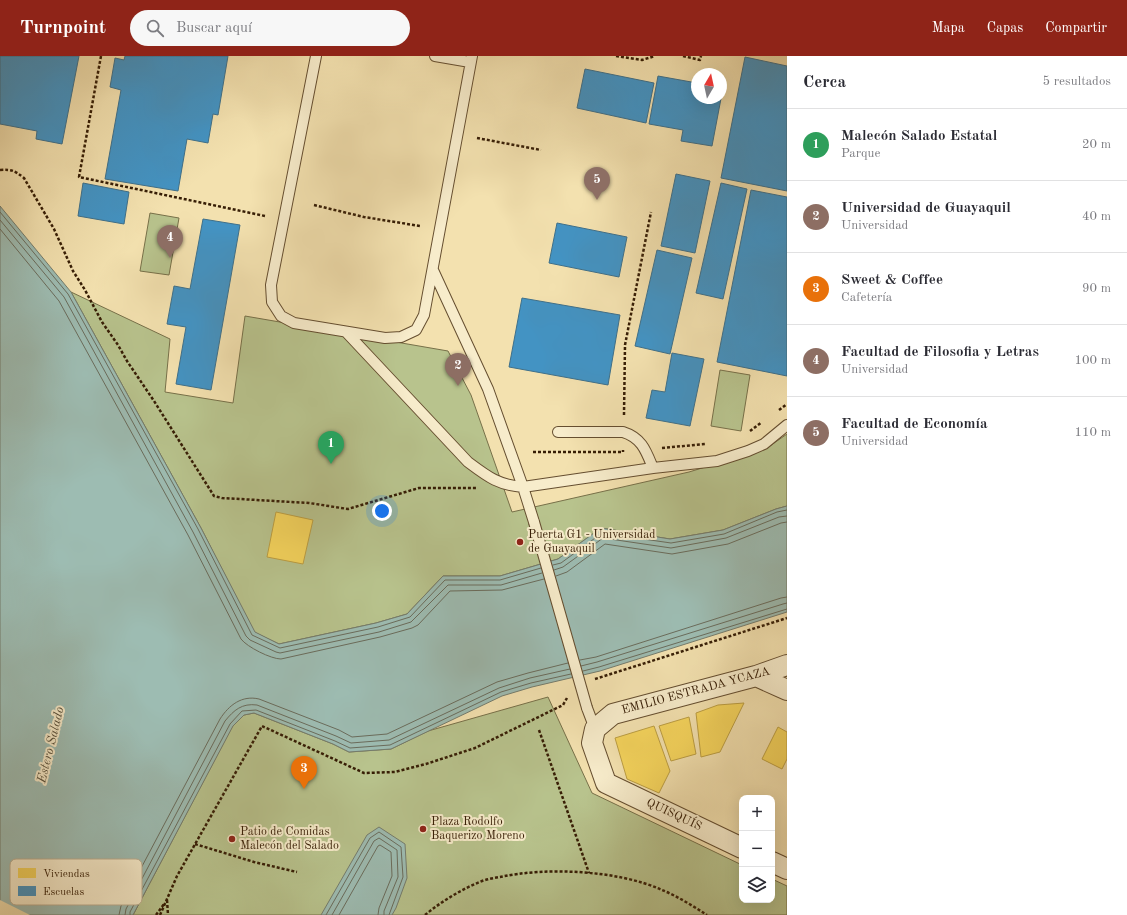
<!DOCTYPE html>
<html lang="es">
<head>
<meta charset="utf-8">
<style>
  :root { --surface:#fff; --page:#f7f7f7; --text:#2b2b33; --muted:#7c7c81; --line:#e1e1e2; --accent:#8f2418 }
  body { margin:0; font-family:"Old Standard TT",serif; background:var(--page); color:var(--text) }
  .controls { position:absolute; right:12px; bottom:12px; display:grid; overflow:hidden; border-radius:8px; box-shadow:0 4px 16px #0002 }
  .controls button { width:36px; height:36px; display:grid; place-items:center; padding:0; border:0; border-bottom:1px solid var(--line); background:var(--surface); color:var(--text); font:20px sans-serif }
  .compass { position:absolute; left:691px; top:12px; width:36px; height:36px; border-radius:50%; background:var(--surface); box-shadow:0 4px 16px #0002; rotate:9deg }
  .you { position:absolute; left:382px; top:455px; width:14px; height:14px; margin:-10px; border:3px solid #fff; border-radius:50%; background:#1a73e8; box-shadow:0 0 0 6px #1a73e833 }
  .badge { display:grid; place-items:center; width:26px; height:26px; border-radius:50%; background:var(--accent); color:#fff; font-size:13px; font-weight:700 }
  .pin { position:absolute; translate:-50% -33px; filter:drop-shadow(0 1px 2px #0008) }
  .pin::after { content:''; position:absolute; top:21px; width:14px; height:12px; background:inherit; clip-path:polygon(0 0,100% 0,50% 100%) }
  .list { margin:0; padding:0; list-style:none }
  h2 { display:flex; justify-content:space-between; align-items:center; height:52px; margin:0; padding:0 16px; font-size:17px }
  h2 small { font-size:13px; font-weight:400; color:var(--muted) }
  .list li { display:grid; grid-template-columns:26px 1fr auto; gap:12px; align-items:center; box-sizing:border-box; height:72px; padding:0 16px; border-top:1px solid var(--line) }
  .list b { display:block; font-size:15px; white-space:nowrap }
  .list p { margin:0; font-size:13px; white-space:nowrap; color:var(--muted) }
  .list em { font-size:13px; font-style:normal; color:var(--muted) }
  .icon { flex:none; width:22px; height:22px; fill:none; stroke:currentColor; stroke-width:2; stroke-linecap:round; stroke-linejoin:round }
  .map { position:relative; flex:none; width:787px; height:859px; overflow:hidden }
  header { display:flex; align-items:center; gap:24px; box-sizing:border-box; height:56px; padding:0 20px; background:var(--accent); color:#fff }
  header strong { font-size:19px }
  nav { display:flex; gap:22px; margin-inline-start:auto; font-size:14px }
  .search { width:280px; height:36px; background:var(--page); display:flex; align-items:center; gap:10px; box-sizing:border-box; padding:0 14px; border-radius:22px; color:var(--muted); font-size:15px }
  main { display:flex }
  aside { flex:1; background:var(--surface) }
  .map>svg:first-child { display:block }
  .green { fill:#b8c38d; stroke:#777049 }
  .water { fill:#9dbcb2; stroke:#747c6d }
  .pier { fill:#f3e1af }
  .homes { fill:#f6d55c; stroke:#bc9e42 }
  .schools { fill:#4393c3; stroke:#3f708a }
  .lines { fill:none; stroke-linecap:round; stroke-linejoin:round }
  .shore { stroke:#6a6c5c; stroke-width:1 }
  .service-casing { stroke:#654e30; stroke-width:12 }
  .minor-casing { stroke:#654e30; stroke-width:22 }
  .path { stroke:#361d05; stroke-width:2.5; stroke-dasharray:3 2; stroke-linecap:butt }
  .service { stroke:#f7eccb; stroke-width:10 }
  .minor { stroke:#f7eccb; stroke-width:20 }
  .service-bridge-casing { stroke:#654e30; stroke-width:12; stroke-linecap:butt }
  .service-bridge { stroke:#f7eccb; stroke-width:10 }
  .poi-dot { fill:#8f2418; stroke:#f7eccb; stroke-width:1.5 }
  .labels { text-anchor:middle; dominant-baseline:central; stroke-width:4; stroke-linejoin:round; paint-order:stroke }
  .poi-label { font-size:12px; fill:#361d05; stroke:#f7eccb; text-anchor:start }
  .street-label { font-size:12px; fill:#361d05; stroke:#f7eccb }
  .water-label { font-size:13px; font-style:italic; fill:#554d39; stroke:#f7eccb }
  .key { fill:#f7eccb; stroke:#bdae90; stroke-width:1 }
  .key-label { font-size:11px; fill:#361d05 }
</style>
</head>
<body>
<header>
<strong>Turnpoint</strong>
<div class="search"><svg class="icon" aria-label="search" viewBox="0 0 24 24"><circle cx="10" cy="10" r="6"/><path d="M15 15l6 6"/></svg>Buscar aquí</div>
<nav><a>Mapa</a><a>Capas</a><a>Compartir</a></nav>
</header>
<main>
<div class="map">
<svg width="787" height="859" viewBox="0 0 787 859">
  <rect width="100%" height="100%" fill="#f3e1af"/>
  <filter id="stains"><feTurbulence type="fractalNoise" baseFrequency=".005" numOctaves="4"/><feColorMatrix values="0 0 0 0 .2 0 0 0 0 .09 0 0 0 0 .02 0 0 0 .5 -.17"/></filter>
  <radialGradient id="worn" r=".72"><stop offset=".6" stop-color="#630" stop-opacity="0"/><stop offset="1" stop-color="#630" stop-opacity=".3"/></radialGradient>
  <!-- green -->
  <path class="green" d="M 150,157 L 179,162 L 169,219 L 140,215 Z
    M 71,236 L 170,283 L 165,336 L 233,347 L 245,260 L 448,295 L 471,339 L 512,456 L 689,416 L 767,392 L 787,378 L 787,450 L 776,453 L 723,474 L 670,483 L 601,472 L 558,503 L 500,520 L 443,520 L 407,558 L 376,567 L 279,588 L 254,576 L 201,472 Z
    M 720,314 L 750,319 L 741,375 L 711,370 Z
    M 548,641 L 592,737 L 742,809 L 742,844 L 772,844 L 772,823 L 787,830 L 787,859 L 133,859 L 233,669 L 244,659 L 254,657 L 333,688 L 349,696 L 391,693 L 428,675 Z"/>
  <!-- water -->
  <path class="water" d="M 0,150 L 71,236 L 201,472 L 255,576 L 279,588 L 376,567 L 407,558 L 443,520 L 500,520 L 558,503 L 601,472 L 670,483 L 723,474 L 776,453 L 787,450 L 787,556 L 600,615 L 532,631 L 502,640 L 391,693 L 349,696 L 333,688 L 254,657 L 244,659 L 233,670 L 133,859 L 0,859 Z
    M 379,771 L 405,788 L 407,822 L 396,852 L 392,859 L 321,859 L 367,779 Z"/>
  <!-- pier -->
  <path class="pier" d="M 0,844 L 30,859 L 0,859 Z"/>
  <!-- homes -->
  <path class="homes" d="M 276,456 L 313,464 L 303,508 L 267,501 Z
    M 744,647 L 720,696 L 701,701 L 696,657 L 718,649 Z
    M 689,661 L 696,698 L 671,705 L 659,670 Z
    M 654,670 L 670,715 L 659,737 L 627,723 L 615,682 Z
    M 778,671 L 787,676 L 787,703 L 782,713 L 762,703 Z"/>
  <!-- schools -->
  <path class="schools" d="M 0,0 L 79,0 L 62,88 L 36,83 L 37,75 L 0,68 Z
    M 125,0 L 228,0 L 218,59 L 213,58 L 208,87 L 187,83 L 178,135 L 105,123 L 121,34 L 110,31 L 115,2 L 124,4 Z
    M 745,1 L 787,10 L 787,135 L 721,122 Z
    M 585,13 L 654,27 L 646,67 L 577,52 Z
    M 658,20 L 697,27 L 697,42 L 721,42 L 721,32 L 723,32 L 712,90 L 681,85 L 683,74 L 649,68 Z
    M 676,118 L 710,125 L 695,197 L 661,190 Z
    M 83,127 L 129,136 L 124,168 L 78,160 Z
    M 721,127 L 747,133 L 723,243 L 696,237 Z
    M 751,134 L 787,141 L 787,320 L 717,306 Z
    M 203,163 L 240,169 L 211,334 L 176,328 L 186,271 L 167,268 L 174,230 L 190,233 Z
    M 557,167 L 627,181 L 619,221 L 549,207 Z
    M 657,194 L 692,202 L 670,298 L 635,290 Z
    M 522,242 L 620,259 L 608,329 L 509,311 Z
    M 672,297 L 704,303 L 690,370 L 646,362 L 652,334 L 665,336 Z"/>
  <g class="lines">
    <!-- shore -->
    <path class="shore" d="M 0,156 L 68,238 L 198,473 L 252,579 L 280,592 L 378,571 L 410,561 L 445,524 L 500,524 L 541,512
      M 0,164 L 64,241 L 193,476 L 246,580 L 250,584 L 276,596 L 280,597 L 379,576 L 411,566 L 448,529 L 501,529 L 542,517
      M 0,173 L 59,245 L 188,479 L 241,583 C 247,591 271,603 281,603 L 380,581 L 412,572 L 418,569 L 450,535 L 502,534 L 544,523
      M 553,509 L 561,507 L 602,477 L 671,487 L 724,478 L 777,456 L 787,454
      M 554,514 L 563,511 L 603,482 L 671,492 L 726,482 L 779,461 L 787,460
      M 556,520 L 567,516 L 605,488 L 672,498 L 728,488 L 781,467 L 787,466
      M 580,604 L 596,601 L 781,542 L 787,541
      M 581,610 L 597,606 L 783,548 L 787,547
      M 583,615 L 599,611 L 787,553
      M 119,859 L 121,850 L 220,663 C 229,649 242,639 259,643 L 339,674 L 352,681 L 387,678 L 497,626 L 528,617 L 568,607
      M 125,859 L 126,853 L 225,665 C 234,654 242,647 257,649 L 336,680 L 351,687 L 389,684 L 499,632 L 530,622 L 570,613
      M 130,859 L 130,856 L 230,668 L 242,655 L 256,654 L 335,685 L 350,692 L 390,689 L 501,636 L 531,627 L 571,618
      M 326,859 L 370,782 L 379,776 L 401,791 L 403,821 L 389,859
      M 332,859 L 374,785 L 379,782 L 397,794 L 398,821 L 384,855 L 384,859
      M 339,859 L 378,790 L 380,789 L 391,796 L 392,820 L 379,852 L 378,859"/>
    <!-- service casing -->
    <g class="service-casing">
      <path id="service" d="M 316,0 L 271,229 L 272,246 L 281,260 L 294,267 L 385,282 L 401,281 L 416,274 L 424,259 L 472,0
        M 435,0 L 470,6
        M 433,214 L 488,333 L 523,431 L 653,412 L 717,405 L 748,395 L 764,388 L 787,369
        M 347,277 L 468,406 C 488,421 498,429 523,431 L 534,466
        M 558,376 L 623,376 C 642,382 646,395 653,412
        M 587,652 L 595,673"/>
    </g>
    <!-- minor casing -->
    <g class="minor-casing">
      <path id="minor" d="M 756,620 L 787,634
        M 742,792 L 606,727 L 592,687 L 595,673 L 613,658 L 756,620 L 787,609
        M 772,806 L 787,813"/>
    </g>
    <!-- path -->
    <path class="path" d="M 101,0 L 79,121 L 265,160
      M 616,0 L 642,4 L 655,0
      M 683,0 L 700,4 L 701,0
      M 477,82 L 541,94
      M 0,114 C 12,113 15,115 24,122 L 54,173 L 73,215 L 85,234 L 102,266 L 118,289 L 127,305 L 154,345 L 214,440 L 222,442 L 309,447 L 348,453 L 419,432 L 476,432
      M 314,149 L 364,161 L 420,170
      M 779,354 L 787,348
      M 624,359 L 625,289 L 651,156
      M 750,375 L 762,366
      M 662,392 L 705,388
      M 533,396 L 623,396 L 623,394
      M 595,623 L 787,562
      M 539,674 L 589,817
      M 195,788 L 254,806 L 297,816
      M 167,844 L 168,859
      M 156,859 L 164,848
      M 160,859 L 177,820 L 262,670 L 364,717 L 395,716 L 426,708 L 475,692 L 563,649 L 567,642
      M 425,859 C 442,845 462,833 482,825 C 488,823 494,822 500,821 C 546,811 618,814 662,834 C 677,840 693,850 707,859"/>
    <!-- service -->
    <use href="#service" class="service"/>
    <!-- minor -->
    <use href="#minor" class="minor"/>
    <!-- service-bridge casing -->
    <g class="service-bridge-casing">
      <path id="service-bridge" d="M 534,466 L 587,652"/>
    </g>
    <!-- service-bridge -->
    <use href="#service-bridge" class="service-bridge"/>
  </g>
  <!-- markers -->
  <g class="poi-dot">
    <circle cx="520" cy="486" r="4"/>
    <circle cx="423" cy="773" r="4"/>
    <circle cx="232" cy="783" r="4"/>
  </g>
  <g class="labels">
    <!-- poi labels -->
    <g class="poi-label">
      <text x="528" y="479">Puerta G1 - Universidad<tspan x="528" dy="14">de Guayaquil</tspan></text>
      <text x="431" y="766">Plaza Rodolfo<tspan x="431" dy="14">Baquerizo Moreno</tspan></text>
      <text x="240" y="776">Patio de Comidas<tspan x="240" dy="14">Malecón del Salado</tspan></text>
    </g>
    <!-- street labels -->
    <g class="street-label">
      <text transform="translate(696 635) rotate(-15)">EMILIO ESTRADA YCAZA</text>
      <text transform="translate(674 759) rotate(25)">QUISQUÍS</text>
    </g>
    <!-- water labels -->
    <g class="water-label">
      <text transform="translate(51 689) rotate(-76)">Estero Salado</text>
    </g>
  </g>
  <!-- legend -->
  <rect x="10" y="803" width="132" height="46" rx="6" class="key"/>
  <rect x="18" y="812" width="18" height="10" fill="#f6d55c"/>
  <rect x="18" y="830" width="18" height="10" fill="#4393c3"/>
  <g class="key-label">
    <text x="43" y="821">Viviendas</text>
    <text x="43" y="839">Escuelas</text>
  </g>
  <rect width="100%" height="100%" filter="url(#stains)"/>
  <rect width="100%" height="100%" fill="url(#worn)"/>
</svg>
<div class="controls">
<button>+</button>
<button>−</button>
<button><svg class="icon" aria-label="layers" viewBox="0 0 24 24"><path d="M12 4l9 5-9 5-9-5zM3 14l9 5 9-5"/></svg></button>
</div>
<svg class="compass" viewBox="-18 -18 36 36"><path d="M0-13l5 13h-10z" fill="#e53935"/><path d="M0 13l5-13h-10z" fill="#7c7c81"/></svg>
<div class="you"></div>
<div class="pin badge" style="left:331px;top:408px;background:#2e9e5b">1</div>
<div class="pin badge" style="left:458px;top:330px;background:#8d6e63">2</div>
<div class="pin badge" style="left:304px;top:733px;background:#e8710a">3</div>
<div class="pin badge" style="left:170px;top:202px;background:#8d6e63">4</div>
<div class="pin badge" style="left:597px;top:144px;background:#8d6e63">5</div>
</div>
<aside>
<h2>Cerca<small>5 resultados</small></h2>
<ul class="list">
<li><span class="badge" style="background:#2e9e5b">1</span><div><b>Malecón Salado Estatal</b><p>Parque</p></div><em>20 m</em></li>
<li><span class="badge" style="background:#8d6e63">2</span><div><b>Universidad de Guayaquil</b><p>Universidad</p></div><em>40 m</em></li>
<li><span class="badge" style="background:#e8710a">3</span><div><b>Sweet &amp; Coffee</b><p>Cafetería</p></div><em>90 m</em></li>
<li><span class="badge" style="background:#8d6e63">4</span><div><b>Facultad de Filosofia y Letras</b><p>Universidad</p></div><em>100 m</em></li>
<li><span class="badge" style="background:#8d6e63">5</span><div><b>Facultad de Economía</b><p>Universidad</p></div><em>110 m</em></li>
</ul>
</aside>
</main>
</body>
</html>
